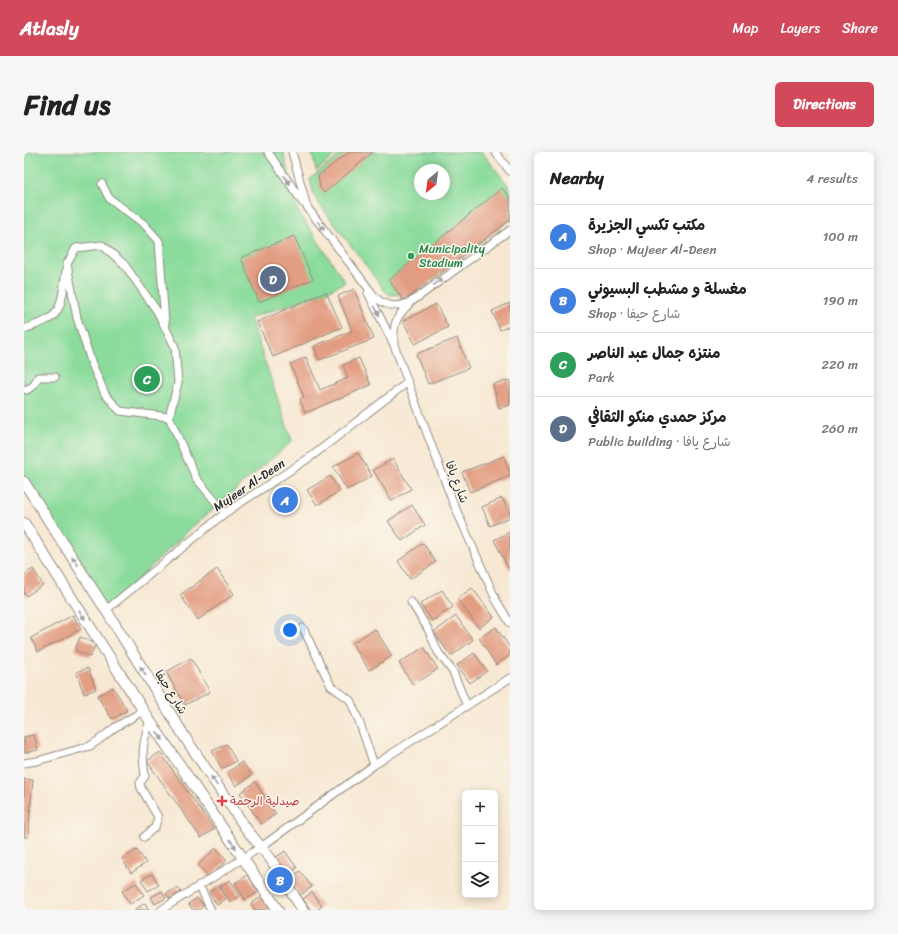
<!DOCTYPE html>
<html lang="en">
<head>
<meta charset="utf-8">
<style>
  :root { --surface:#fff; --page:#f6f6f6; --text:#222; --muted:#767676; --line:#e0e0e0; --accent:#d1495b }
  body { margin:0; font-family:Sriracha,"Playpen Sans Arabic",sans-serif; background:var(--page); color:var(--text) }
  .controls { position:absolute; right:12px; bottom:12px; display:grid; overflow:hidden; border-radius:6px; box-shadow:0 2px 10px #0003 }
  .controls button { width:36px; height:36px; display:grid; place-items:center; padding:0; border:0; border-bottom:1px solid var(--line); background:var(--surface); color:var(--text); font:20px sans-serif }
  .compass { position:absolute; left:390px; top:12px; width:36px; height:36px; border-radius:50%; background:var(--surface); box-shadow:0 2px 10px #0003; rotate:209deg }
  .you { position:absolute; left:266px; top:478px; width:14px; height:14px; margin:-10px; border:3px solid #fff; border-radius:50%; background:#1a73e8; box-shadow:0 0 0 6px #1a73e833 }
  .badge { display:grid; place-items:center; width:26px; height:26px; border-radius:50%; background:var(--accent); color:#fff; font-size:13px; font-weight:700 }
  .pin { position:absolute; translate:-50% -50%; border:2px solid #fff; box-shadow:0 1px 4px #0006 }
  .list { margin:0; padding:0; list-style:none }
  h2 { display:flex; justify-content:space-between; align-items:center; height:52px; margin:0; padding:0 16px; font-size:17px }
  h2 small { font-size:13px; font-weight:400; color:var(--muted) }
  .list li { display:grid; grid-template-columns:26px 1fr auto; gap:12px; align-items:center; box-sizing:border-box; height:64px; padding:0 16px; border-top:1px solid var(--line) }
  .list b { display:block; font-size:15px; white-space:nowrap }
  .list p { margin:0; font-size:13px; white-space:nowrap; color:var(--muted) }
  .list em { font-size:13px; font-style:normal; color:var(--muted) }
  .icon { flex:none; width:22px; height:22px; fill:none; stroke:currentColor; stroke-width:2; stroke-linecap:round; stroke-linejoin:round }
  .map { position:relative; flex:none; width:486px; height:758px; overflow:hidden; border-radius:6px }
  header { display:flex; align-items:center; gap:24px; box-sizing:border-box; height:56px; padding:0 20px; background:var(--accent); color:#fff }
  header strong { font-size:19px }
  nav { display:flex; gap:22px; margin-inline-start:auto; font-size:14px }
  .intro { display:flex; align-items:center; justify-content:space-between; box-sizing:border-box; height:96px; padding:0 24px }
  h1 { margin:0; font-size:28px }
  .button { padding:10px 18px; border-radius:6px; background:var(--accent); color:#fff; font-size:14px; font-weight:700 }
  main { display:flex; gap:24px; padding:0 24px }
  aside { flex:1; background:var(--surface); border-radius:6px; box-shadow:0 2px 10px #0003 }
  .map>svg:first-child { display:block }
  .green { fill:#8bdc9c; stroke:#5b8464; fill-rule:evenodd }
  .building { fill:#e29d82 }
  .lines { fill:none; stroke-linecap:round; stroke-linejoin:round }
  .street-casing { stroke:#918a7f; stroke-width:9 }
  .secondary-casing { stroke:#918a7f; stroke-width:12 }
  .street { stroke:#fff; stroke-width:7 }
  .secondary { stroke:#fff; stroke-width:10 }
  .oneway { fill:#a0a0a0 }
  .leisure-dot { fill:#2e9e5b; stroke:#fbf7ec; stroke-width:1.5 }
  .health-dot { fill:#e0444e; stroke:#fbf7ec; stroke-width:1.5 }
  .labels { text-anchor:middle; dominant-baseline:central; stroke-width:3; stroke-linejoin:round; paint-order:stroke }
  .leisure-label { font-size:12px; fill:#27864d; stroke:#fbf7ec; text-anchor:start }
  .street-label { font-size:12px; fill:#2b2b2b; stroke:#fbf7ec }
  .health-label { font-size:12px; fill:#be3a42; stroke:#fbf7ec; text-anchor:start }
</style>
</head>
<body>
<header>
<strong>Atlasly</strong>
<nav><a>Map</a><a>Layers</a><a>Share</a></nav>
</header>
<div class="intro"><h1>Find us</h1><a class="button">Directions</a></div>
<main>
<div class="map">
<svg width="486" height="758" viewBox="0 0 486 758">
  <rect width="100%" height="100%" fill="#fbf7ec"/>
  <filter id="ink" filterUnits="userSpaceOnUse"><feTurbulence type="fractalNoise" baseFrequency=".025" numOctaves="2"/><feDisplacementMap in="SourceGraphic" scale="8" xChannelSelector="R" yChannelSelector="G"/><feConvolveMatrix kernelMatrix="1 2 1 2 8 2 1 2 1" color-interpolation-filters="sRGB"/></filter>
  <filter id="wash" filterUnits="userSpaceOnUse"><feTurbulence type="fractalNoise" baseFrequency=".012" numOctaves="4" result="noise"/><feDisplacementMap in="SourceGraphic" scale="16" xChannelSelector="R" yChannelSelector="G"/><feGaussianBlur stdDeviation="0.9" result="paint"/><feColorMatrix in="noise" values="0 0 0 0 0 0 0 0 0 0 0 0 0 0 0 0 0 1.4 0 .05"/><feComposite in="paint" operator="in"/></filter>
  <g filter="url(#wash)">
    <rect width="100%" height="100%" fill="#f7e8d3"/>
    <!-- green -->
    <path class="green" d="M 0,0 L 259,0 L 274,59 L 321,130 L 302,140 L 226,166 L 268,289 L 167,376 L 82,458 L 0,324 Z
      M 288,0 L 315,0 L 292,19 Z
      M 320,0 L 458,0 L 486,36 L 486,68 L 380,149 L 375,142 L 366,143 L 362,140 L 293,49 L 289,40 L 286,27 ZM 396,18 L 420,18 L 420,42 L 396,42 Z"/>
    <g id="blocks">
      <!-- building -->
      <path class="building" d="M 325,0 L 349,0 L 300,41 L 296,36 L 294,24 Z
        M 478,36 L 486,46 L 486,68 L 380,149 L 365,128 Z
        M 270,84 L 289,127 L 235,150 L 217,106 Z
        M 330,137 L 350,187 L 295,208 L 290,194 L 328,179 L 314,144 Z
        M 302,140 L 318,175 L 249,205 L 233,170 Z
        M 486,151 L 486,174 L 476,178 L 468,159 Z
        M 412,152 L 424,175 L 391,192 L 379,169 Z
        M 433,186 L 445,216 L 404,232 L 392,202 Z
        M 282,205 L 296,238 L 324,226 L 319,213 L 335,206 L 347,233 L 281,261 L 276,247 L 280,245 L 266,212 Z
        M 486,228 L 486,253 L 475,256 L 469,232 Z
        M 334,301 L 348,324 L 323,338 L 309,315 Z
        M 480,304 L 486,321 L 486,324 L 446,340 L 438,320 Z
        M 369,307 L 387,337 L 368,349 L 349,318 Z
        M 306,324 L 316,339 L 293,353 L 283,338 Z
        M 478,346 L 486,362 L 486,365 L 466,374 L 458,355 Z
        M 388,353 L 401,373 L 378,389 L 364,369 Z
        M 486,380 L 486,419 L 470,388 Z
        M 399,391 L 412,410 L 386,427 L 374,409 Z
        M 9,417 L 19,433 L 2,444 L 0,441 L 0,423 Z
        M 193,417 L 210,442 L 174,468 L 156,443 Z
        M 448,436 L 470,465 L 455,476 L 433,447 Z
        M 418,438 L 429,455 L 408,469 L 396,452 Z
        M 49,463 L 57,477 L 14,500 L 7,486 Z
        M 432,464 L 449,488 L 427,504 L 410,480 Z
        M 472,475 L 486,496 L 486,503 L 472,513 L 455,486 Z
        M 351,477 L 368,504 L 345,518 L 328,491 Z
        M 56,485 L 72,492 L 66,505 L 51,498 Z
        M 400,495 L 414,517 L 389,533 L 375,511 Z
        M 450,501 L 463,519 L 446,531 L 433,513 Z
        M 167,506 L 186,540 L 161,553 L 142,520 Z
        M 64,516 L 72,537 L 60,542 L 52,520 Z
        M 89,535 L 103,558 L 88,567 L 73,544 Z
        M 10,583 L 14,598 L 0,601 L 0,585 Z
        M 203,592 L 212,609 L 198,617 L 188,599 Z
        M 136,600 L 190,677 L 177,686 L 123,609 Z
        M 218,610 L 228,623 L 212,634 L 203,621 Z
        M 0,627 L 9,628 L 4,685 L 0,685 Z
        M 231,630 L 252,662 L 237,672 L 216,641 Z
        M 192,696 L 203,708 L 185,725 L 174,713 Z
        M 113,698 L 122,711 L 107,721 L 98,707 Z
        M 261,699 L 273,716 L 263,723 L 251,706 Z
        M 276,719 L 288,735 L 276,743 L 265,727 Z
        M 128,722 L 135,733 L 124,739 L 117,728 Z
        M 224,723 L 234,740 L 221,748 L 211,731 Z
        M 206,728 L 216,744 L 206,750 L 196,734 Z
        M 112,731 L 120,743 L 106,752 L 98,739 Z
        M 194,734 L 202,747 L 193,753 L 185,740 Z
        M 153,735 L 157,740 L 146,747 L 142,742 Z
        M 138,739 L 142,746 L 131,752 L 127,745 Z
        M 288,740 L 298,754 L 293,758 L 287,758 L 279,747 Z
        M 238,744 L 245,755 L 241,758 L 231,758 L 227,752 Z
        M 173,746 L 180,754 L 175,758 L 169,758 L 164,752 Z
        M 121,751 L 125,758 L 110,758 Z"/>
    </g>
  </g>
  <g filter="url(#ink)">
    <use href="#blocks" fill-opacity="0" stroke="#918a7f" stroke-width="1"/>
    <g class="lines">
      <!-- street casing -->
      <g class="street-casing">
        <path id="street" d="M 244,0 L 279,51
          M 268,0 L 283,55 L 351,145 C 363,156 375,156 390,148 L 486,78
          M 471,0 L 486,19
          M 78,32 L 85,46 L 120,72 L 135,89 L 141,171
          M 344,141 L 370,193 C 369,173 371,166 385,152
          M 0,177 C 10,173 24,170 31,162 C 39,153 40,130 42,119
          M 370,193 L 428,348 L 472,448 L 486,471
          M 0,237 L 3,238 L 10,233 L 14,225 L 31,225
          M 145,265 L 96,259 L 81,242 L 68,212 L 53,166 L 43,112 L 52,96 L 78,93 L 100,112 L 133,159 L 151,195 L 154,231 L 145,265 L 172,326 L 201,361
          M 387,450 L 404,477 L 414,500 L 429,520 L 443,554
          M 82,458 L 201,361 L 288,304 L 384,230
          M 279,476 L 307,534 L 326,548 L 335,569 L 350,613
          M 0,611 L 13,609 L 66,594 L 75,588 L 90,576 L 119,559
          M 120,685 L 131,675 L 134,665 L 117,636 L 116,631 L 121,624 C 118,602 118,591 126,569
          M 175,733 L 187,758
          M 137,758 L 237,695 L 350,613 L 486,526"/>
      </g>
      <!-- secondary casing -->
      <g class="secondary-casing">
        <path id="secondary" d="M 0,330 L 82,458 L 162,587 L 223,678 L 246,706 L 279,758
          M 0,371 L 126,569 L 254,758"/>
      </g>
      <!-- street -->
      <use href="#street" class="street"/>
      <!-- secondary -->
      <use href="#secondary" class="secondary"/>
    </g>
    <!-- one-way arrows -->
    <defs><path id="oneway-solid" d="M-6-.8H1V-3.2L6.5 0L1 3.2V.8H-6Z"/></defs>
    <g class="oneway">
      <use href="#oneway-solid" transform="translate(263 28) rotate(54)"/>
      <use href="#oneway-solid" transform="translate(297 74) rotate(53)"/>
      <use href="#oneway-solid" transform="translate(414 130) rotate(-36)"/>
      <use href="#oneway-solid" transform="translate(353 159) rotate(63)"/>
      <use href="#oneway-solid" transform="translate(51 409) rotate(-123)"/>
      <use href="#oneway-solid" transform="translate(58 463) rotate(57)"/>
      <use href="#oneway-solid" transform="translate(119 519) rotate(-122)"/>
      <use href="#oneway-solid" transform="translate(136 584) rotate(55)"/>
      <use href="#oneway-solid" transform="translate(190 629) rotate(-124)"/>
      <use href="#oneway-solid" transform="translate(209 692) rotate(56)"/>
    </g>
  </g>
  <!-- markers -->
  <circle class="leisure-dot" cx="387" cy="104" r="4"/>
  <path class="health-dot" d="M196 643h4v4h4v4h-4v4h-4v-4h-4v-4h4z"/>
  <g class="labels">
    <!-- leisure labels -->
    <g class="leisure-label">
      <text x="395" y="97">Municipality<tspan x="395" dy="14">Stadium</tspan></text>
    </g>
    <!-- street labels -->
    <g class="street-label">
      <text transform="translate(433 330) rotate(69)">شارع يافا</text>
      <text transform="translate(225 333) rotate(-34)">Mujeer Al-Deen</text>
      <text transform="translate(147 540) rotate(58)">شارع حيفا</text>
    </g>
    <!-- health labels -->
    <g class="health-label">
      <text x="206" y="649">صيدلية الرحمة</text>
    </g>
  </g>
</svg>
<div class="controls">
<button>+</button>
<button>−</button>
<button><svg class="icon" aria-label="layers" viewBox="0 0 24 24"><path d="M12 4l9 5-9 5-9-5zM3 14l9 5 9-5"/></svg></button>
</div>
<svg class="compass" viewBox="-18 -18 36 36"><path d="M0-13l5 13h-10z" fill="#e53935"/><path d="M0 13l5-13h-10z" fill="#767676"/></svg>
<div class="you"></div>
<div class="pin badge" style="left:261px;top:348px;background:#3f7fe0">A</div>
<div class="pin badge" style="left:256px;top:728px;background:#3f7fe0">B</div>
<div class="pin badge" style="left:123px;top:227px;background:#2e9e5b">C</div>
<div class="pin badge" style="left:249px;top:127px;background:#5c6f8a">D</div>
</div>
<aside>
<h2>Nearby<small>4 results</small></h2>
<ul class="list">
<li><span class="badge" style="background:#3f7fe0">A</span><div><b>مكتب تكسي الجزيرة</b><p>Shop · Mujeer Al-Deen</p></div><em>100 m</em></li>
<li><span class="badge" style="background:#3f7fe0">B</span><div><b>مغسلة و مشطب البسيوني</b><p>Shop · شارع حيفا</p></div><em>190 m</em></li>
<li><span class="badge" style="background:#2e9e5b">C</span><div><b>منتزه جمال عبد الناصر</b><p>Park</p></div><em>220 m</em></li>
<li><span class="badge" style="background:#5c6f8a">D</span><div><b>مركز حمدي منكو الثقافي</b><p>Public building · شارع يافا</p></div><em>260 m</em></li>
</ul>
</aside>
</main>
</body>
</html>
